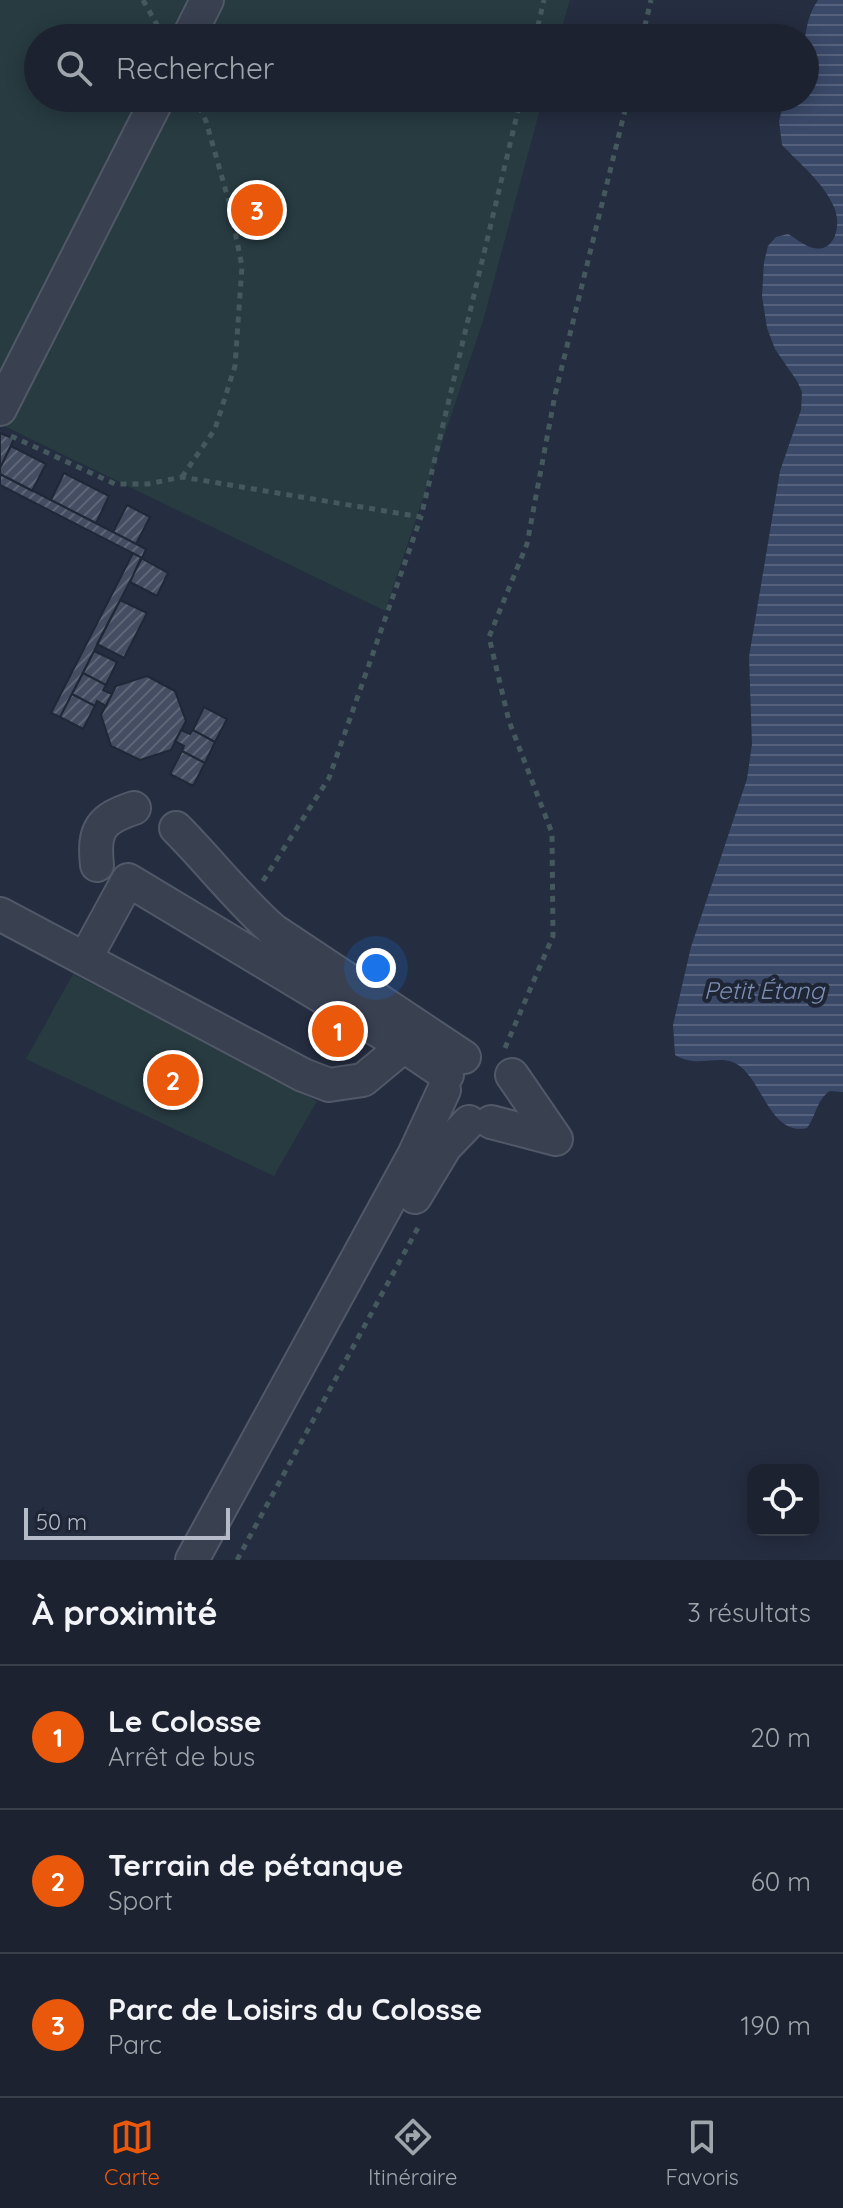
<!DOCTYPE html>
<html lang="fr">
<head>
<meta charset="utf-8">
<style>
  :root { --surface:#1c2230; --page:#292f3c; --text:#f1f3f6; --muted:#a0a4ab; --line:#3a3f4c; --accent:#ea580c }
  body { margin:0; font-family:Quicksand,sans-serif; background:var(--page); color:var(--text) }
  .controls { position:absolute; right:24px; bottom:24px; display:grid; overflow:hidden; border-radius:16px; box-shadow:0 4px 20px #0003 }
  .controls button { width:72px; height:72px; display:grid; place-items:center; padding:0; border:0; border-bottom:2px solid var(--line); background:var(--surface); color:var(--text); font:40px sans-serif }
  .scale { position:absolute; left:24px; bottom:20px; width:206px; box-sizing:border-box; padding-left:8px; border:4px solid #b6bbca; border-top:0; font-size:22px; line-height:28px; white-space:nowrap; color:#b6bbca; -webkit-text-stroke:6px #1e2535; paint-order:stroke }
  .you { position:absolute; left:376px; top:968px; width:28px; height:28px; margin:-20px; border:6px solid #fff; border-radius:50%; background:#1a73e8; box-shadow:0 0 0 12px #1a73e833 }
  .badge { display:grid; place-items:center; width:52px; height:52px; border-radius:50%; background:var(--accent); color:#fff; font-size:26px; font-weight:700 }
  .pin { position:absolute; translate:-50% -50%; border:4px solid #fff; box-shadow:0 2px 8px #0006 }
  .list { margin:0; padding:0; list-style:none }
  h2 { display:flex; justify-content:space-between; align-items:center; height:104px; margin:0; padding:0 32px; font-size:34px }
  h2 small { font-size:26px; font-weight:400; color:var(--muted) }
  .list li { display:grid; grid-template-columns:52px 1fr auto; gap:24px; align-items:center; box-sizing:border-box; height:144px; padding:0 32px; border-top:2px solid var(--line) }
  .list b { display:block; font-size:30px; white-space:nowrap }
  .list p { margin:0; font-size:26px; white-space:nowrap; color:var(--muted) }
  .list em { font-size:26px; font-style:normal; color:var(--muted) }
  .icon { flex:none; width:44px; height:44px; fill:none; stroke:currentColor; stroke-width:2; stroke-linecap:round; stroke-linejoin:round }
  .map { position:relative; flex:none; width:843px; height:1560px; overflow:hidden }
  .search { position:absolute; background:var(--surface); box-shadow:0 4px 20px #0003; left:24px; right:24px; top:24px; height:88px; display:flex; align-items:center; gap:20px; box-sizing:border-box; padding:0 28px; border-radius:44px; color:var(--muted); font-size:30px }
  .sheet { height:536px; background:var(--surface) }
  nav { display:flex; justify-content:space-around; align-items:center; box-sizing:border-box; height:112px; border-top:2px solid var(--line); background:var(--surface); font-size:22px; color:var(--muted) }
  nav a { display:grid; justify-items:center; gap:4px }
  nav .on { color:var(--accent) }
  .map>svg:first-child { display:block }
  .park { fill:#273b41 }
  .water { fill:url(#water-rules) }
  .building { fill:url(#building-hatch); stroke:#202737; stroke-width:2 }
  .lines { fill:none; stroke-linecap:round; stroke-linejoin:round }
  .minor-casing { stroke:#515867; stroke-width:36 }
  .path { stroke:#45585e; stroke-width:5; stroke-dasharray:6 6; stroke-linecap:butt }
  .minor { stroke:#394050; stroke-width:32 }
  .labels { text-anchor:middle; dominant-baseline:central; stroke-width:8; stroke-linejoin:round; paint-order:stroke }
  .water-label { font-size:24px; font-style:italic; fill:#7d8eb2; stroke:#1e2535 }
</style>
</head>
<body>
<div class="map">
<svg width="843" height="1560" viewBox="0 0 843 1560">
  <defs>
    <pattern id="water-rules" width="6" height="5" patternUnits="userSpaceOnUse" patternTransform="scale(2)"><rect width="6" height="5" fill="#3b4969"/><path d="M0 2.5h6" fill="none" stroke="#55617d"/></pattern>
    <pattern id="building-hatch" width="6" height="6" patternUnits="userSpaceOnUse" patternTransform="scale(2)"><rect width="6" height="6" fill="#444d62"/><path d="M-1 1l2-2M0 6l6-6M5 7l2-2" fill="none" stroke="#5d6577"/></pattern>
  </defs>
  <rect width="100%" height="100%" fill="#252d40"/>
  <!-- park -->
  <path class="park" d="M 0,0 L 570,0 L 559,38 L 38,38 L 38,98 L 543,98 L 483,321 L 385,611 L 0,424 Z
    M 73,974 L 317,1101 L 274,1176 L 26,1059 Z"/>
  <!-- water -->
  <path class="water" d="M 818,0 L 843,0 L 843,1092 L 830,1091 C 817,1099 816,1116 807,1128 C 772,1136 763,1085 741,1067 C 721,1051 700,1070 675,1055 L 673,1025 L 691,947 L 747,779 L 752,744 L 749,657 L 780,471 L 801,410 L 802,392 L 797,381 L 775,349 L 767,328 L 762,296 L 764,262 L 768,246 L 776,237 L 788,234 C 795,238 802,244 810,247 C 835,256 842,225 834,207 C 823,182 800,164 782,145 L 779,121 L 785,98 L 805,98 C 805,66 799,27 818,0 Z"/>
  <!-- building -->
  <path class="building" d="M 0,433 L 14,439 L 0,468 Z
    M 11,446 L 46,464 L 32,491 L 0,474 L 0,468 Z
    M 64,473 L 109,496 L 96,523 L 51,500 Z
    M 0,474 L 146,549 L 142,558 L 0,485 Z
    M 127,505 L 150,517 L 136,544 L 113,532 Z
    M 133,553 L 142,558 L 60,717 L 51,713 Z
    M 141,558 L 168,573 L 157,596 L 130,582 Z
    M 120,600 L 147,613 L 124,658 L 97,644 Z
    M 94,651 L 117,662 L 106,685 L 83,673 Z
    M 83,673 L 106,685 L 103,690 L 112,694 L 106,706 L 97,701 L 95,706 L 72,694 Z
    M 147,676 L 175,691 L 186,721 L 171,750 L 140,760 L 111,746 L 101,715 L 116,686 Z
    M 72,694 L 95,706 L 83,729 L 60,717 Z
    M 204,707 L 227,719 L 215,742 L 193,730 Z
    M 181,730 L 190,734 L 193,730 L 215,742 L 205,763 L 182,751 L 184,746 L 175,741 Z
    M 182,751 L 205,763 L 193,786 L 170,774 Z"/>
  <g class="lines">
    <!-- minor casing -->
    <g class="minor-casing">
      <path id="minor" d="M 188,38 L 207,0
        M 0,409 L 158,98
        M 176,828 C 209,861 238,899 273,930 L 464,1057
        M 97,865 C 93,829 101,819 134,808
        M 0,914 L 303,1075 L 329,1085 L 363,1080 L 404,1046
        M 85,959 L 128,880 L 404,1046 L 447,1075
        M 512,1075 L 556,1139
        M 491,1122 L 556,1139
        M 415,1197 L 445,1147 L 469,1122
        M 192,1560 L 414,1155 L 444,1090"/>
    </g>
    <!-- path -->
    <path class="path" d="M 143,0 L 160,30
      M 535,38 L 544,0
      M 642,38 L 651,0
      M 11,436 L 115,484 L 148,484 L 182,477 L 421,517 L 521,98
      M 182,477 L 215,429 L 235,366 L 242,266 L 229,202 L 206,121 L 195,98
      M 263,881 L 329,778 L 421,517
      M 505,1048 L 553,936 L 552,833 L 509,721 L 489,637 L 527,544 L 555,395 L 628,98
      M 237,1560 L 420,1224"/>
    <!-- minor -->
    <use href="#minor" class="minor"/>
  </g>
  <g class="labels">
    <!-- water labels -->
    <g class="water-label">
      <text x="764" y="990">Petit Étang</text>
    </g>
  </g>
</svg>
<div class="controls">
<button><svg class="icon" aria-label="locate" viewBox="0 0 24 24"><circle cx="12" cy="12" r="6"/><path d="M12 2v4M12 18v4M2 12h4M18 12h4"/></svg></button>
</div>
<div class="scale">50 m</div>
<div class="you"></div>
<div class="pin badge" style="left:338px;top:1031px">1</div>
<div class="pin badge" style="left:173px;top:1080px">2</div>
<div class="pin badge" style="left:257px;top:210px">3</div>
<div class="search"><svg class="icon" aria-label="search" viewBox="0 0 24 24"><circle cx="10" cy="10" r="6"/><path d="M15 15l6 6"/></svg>Rechercher</div>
</div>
<section class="sheet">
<h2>À proximité<small>3 résultats</small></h2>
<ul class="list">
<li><span class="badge">1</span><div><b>Le Colosse</b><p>Arrêt de bus</p></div><em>20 m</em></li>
<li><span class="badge">2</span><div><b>Terrain de pétanque</b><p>Sport</p></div><em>60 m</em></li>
<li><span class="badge">3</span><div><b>Parc de Loisirs du Colosse</b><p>Parc</p></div><em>190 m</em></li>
</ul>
</section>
<nav>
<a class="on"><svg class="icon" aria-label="map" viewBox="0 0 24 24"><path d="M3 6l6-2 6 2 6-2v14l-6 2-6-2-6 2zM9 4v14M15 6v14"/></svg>Carte</a>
<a><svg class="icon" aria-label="directions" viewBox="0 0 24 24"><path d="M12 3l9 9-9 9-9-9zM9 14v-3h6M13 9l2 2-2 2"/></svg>Itinéraire</a>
<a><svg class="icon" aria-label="saved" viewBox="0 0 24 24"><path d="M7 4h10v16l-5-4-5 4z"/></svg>Favoris</a>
</nav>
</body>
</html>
